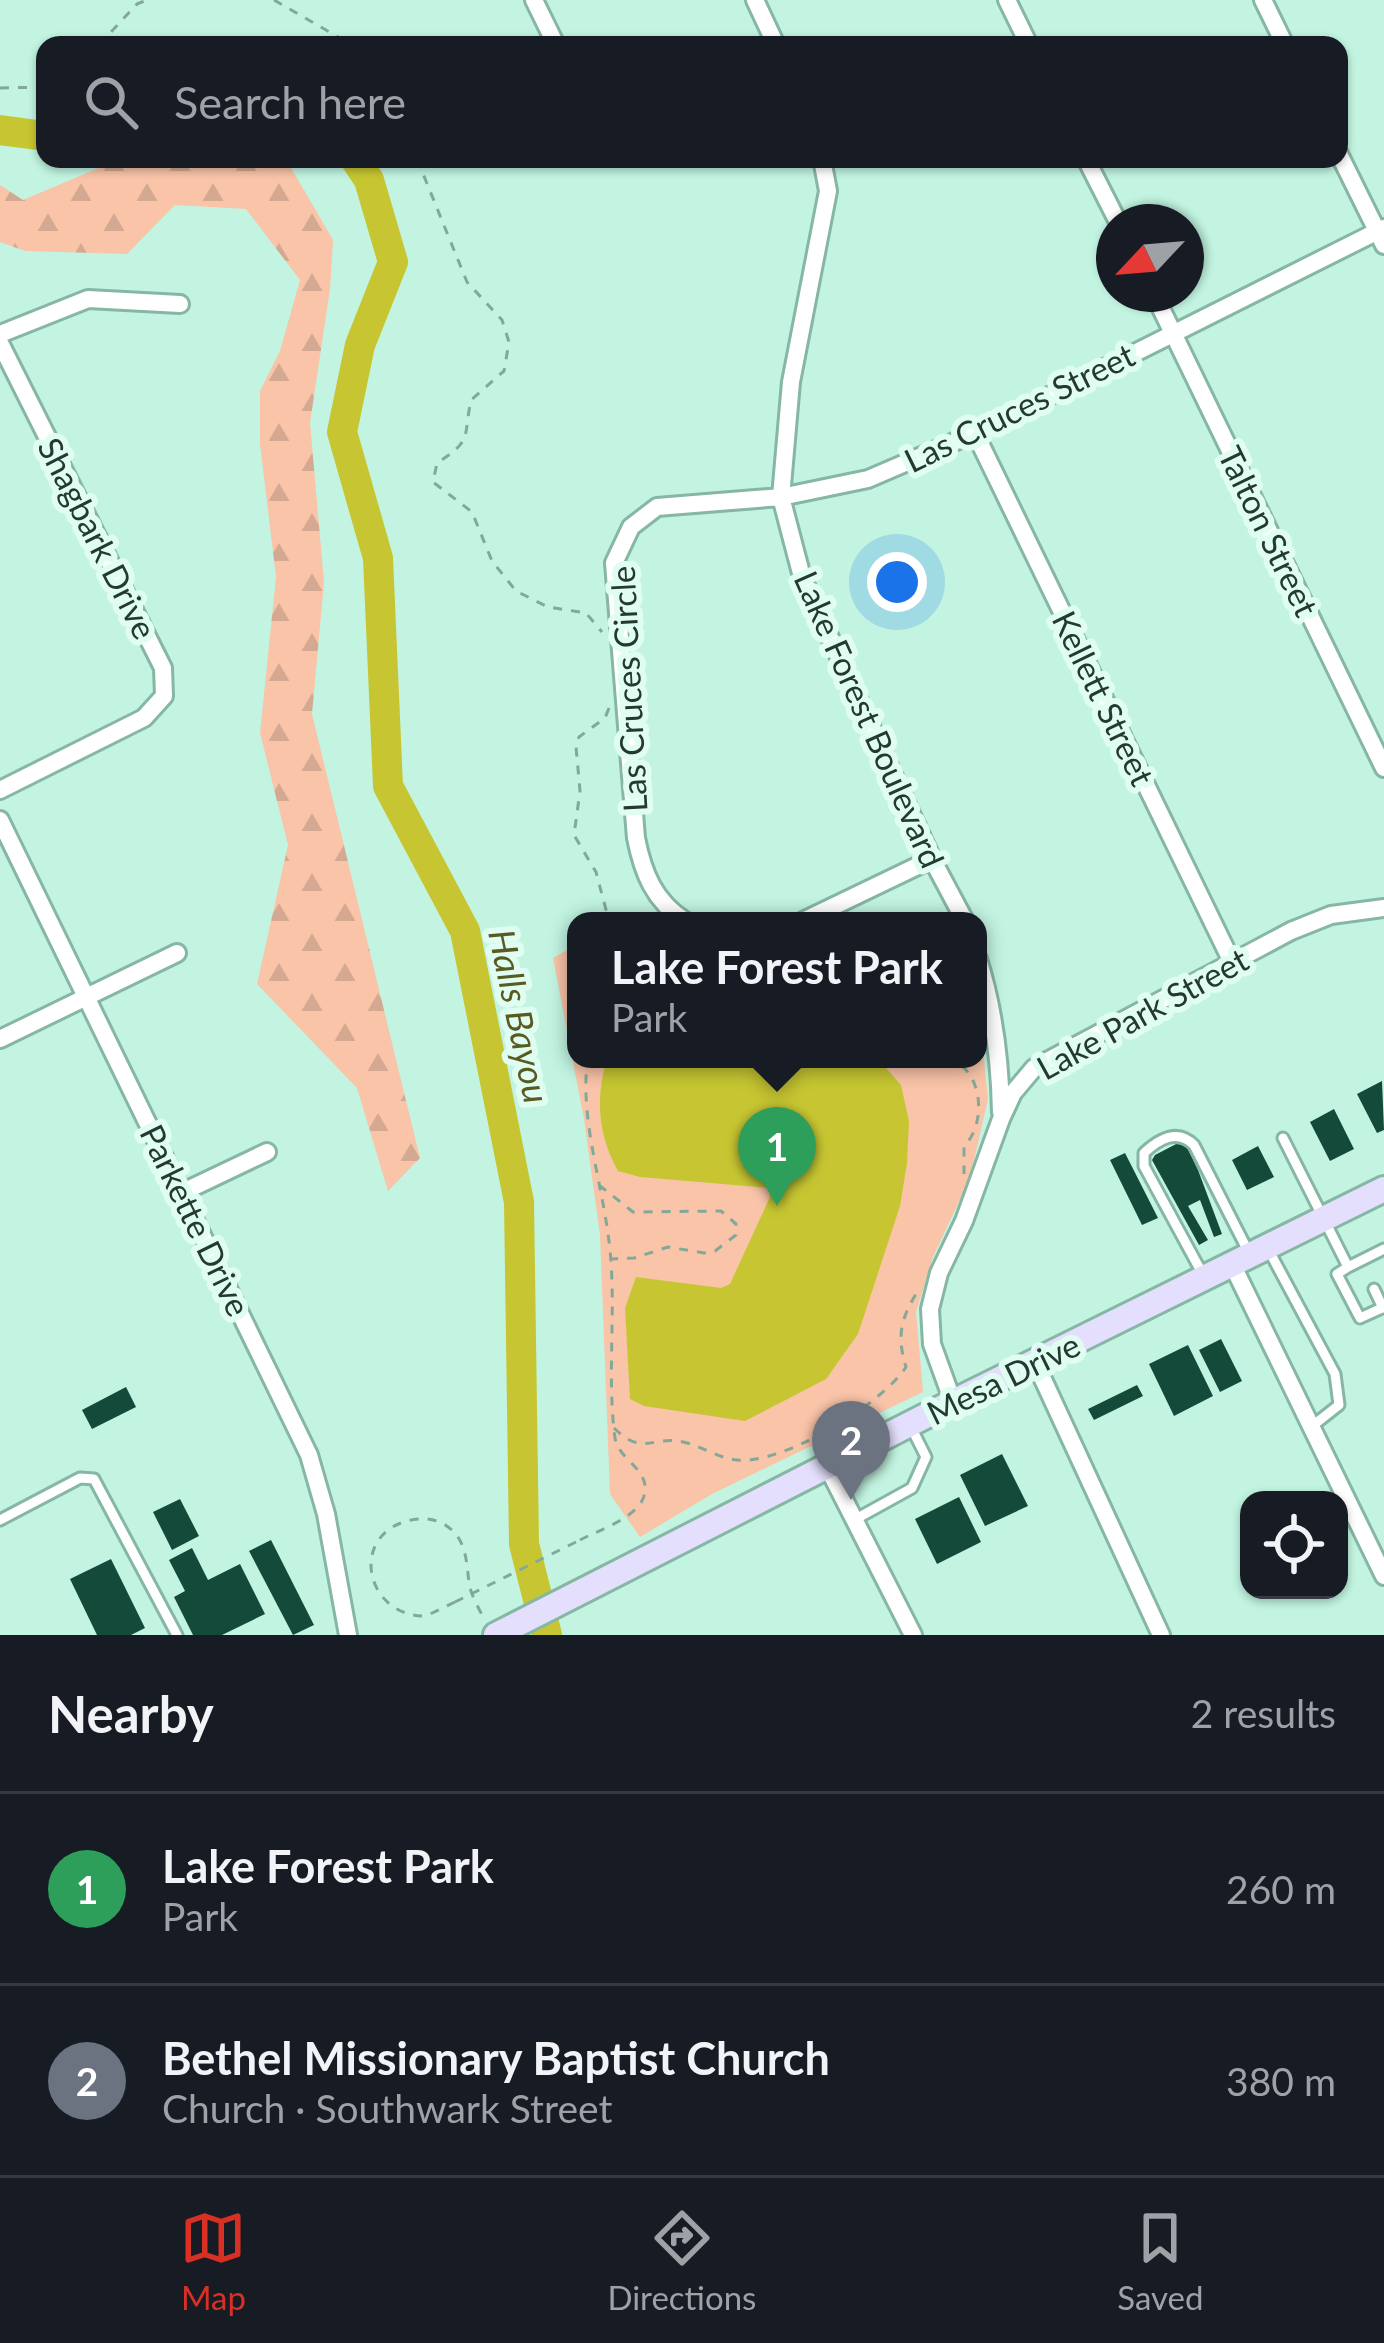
<!DOCTYPE html>
<html lang="en">
<head>
<meta charset="utf-8">
<style>
  :root { --surface:#171b24; --page:#20242c; --text:#f1f3f6; --muted:#9ea1a6; --line:#363941; --accent:#d93025 }
  body { margin:0; font-family:Lato,sans-serif; background:var(--page); color:var(--text) }
  .controls { position:absolute; right:36px; bottom:36px; display:grid; overflow:hidden; border-radius:24px; box-shadow:0 3px 9px #0004 }
  .controls button { width:108px; height:108px; display:grid; place-items:center; padding:0; border:0; border-bottom:3px solid var(--line); background:var(--surface); color:var(--text); font:60px sans-serif }
  .compass { position:absolute; left:1096px; top:204px; width:108px; height:108px; border-radius:50%; background:var(--surface); box-shadow:0 3px 9px #0004; rotate:244deg }
  .you { position:absolute; left:897px; top:582px; width:42px; height:42px; margin:-30px; border:9px solid #fff; border-radius:50%; background:#1a73e8; box-shadow:0 0 0 18px #1a73e833 }
  .badge { display:grid; place-items:center; width:78px; height:78px; border-radius:50%; background:var(--accent); color:#fff; font-size:39px; font-weight:700 }
  .pin { position:absolute; translate:-50% -99px; filter:drop-shadow(0 3px 6px #0008) }
  .pin::after { content:''; position:absolute; top:63px; width:42px; height:36px; background:inherit; clip-path:polygon(0 0,100% 0,50% 100%) }
  .popup { position:absolute; left:567px; top:912px; width:420px; height:156px; box-sizing:border-box; display:grid; place-content:center; border-radius:24px; background:var(--surface); filter:drop-shadow(0 3px 9px #0005); font-size:39px; white-space:nowrap; color:var(--muted) }
  .popup b { font-size:45px; color:var(--text) }
  .popup::after { content:''; position:absolute; left:50%; top:100%; margin-left:-24px; border:24px solid transparent; border-top-color:var(--surface) }
  .list { margin:0; padding:0; list-style:none }
  h2 { display:flex; justify-content:space-between; align-items:center; height:156px; margin:0; padding:0 48px; font-size:51px }
  h2 small { font-size:39px; font-weight:400; color:var(--muted) }
  .list li { display:grid; grid-template-columns:78px 1fr auto; gap:36px; align-items:center; box-sizing:border-box; height:192px; padding:0 48px; border-top:3px solid var(--line) }
  .list b { display:block; font-size:45px; white-space:nowrap }
  .list p { margin:0; font-size:39px; white-space:nowrap; color:var(--muted) }
  .list em { font-size:39px; font-style:normal; color:var(--muted) }
  .icon { flex:none; width:66px; height:66px; fill:none; stroke:currentColor; stroke-width:2; stroke-linecap:round; stroke-linejoin:round }
  .map { position:relative; flex:none; width:1384px; height:1635px; overflow:hidden }
  .search { position:absolute; background:var(--surface); box-shadow:0 3px 9px #0004; left:36px; right:36px; top:36px; height:132px; display:flex; align-items:center; gap:30px; box-sizing:border-box; padding:0 42px; border-radius:24px; color:var(--muted); font-size:45px }
  .sheet { height:540px; background:var(--surface) }
  nav { display:flex; justify-content:space-around; align-items:center; box-sizing:border-box; height:168px; border-top:3px solid var(--line); background:var(--surface); font-size:33px; color:var(--muted) }
  nav a { display:grid; justify-items:center; gap:6px }
  nav .on { color:var(--accent) }
  .map>svg:first-child { display:block }
  .forest { fill:url(#forest-firs) }
  .park { fill:#f9c4a8 }
  .water { fill:#c7c632 }
  .lines { fill:none; stroke-linecap:round; stroke-linejoin:round }
  .river { stroke:#c7c632; stroke-width:30 }
  .building { fill:#134a3a }
  .lane-casing { stroke:#86b6a4; stroke-width:15 }
  .street-casing { stroke:#86b6a4; stroke-width:22 }
  .secondary-casing { stroke:#86b6a4; stroke-width:30 }
  .path { stroke:#82a89a; stroke-width:3; stroke-dasharray:9 9; stroke-linecap:butt }
  .lane { stroke:#fff; stroke-width:9 }
  .street { stroke:#fff; stroke-width:16 }
  .secondary { stroke:#e3dffc; stroke-width:24 }
  .path-bridge { stroke:#82a89a; stroke-width:3; stroke-dasharray:9 9; stroke-linecap:butt }
  .labels { text-anchor:middle; dominant-baseline:central; stroke-width:12; stroke-linejoin:round; paint-order:stroke }
  .street-label { font-size:33px; fill:#253932; stroke:#dffdf0 }
  .water-label { font-size:36px; font-style:italic; fill:#595922; stroke:#dffdf0 }
</style>
</head>
<body>
<div class="map">
<svg width="1384" height="1635" viewBox="0 0 1384 1635">
  <defs>
    <pattern id="forest-firs" width="22" height="20" patternUnits="userSpaceOnUse" patternTransform="scale(3)"><rect width="22" height="20" fill="#f9c4a8"/><path d="M5 1l3.5 6h-7zM16 11l3.5 6h-7z" fill="#d5a991"/></pattern>
  </defs>
  <rect width="100%" height="100%" fill="#c2f4e1"/>
  <!-- forest -->
  <path class="forest" d="M 120,159 L 286,159 L 333,240 L 330,289 L 310,423 L 324,582 L 312,714 L 420,1158 L 388,1191 L 357,1088 L 257,984 L 288,845 L 260,733 L 276,577 L 260,444 L 260,391 L 280,351 L 300,280 L 246,209 L 175,205 L 127,254 L 25,251 L 0,242 L 0,185 L 23,200 Z"/>
  <!-- park -->
  <path class="park" d="M 576,945 L 576,1059 L 978,1059 L 978,1009 L 980,1020 L 988,1099 L 970,1178 L 933,1257 L 916,1312 L 923,1392 L 712,1494 L 640,1537 L 610,1494 L 600,1235 L 584,1119 L 553,958 Z"/>
  <!-- water -->
  <path class="water" d="M 607,1059 L 878,1059 L 901,1085 L 909,1121 L 907,1163 L 900,1206 L 858,1334 L 826,1379 L 745,1421 L 644,1406 L 630,1399 L 625,1308 L 636,1277 L 721,1288 L 730,1284 L 770,1197 L 769,1188 L 640,1177 L 618,1171 C 598,1136 595,1097 607,1059 Z"/>
  <g class="lines">
    <!-- river -->
    <path class="river" d="M 0,130 L 45,136
      M 355,159 L 369,180 L 393,262 L 360,345 L 342,432 L 378,558 L 388,786 L 465,931 L 519,1202 L 524,1544 L 547,1635"/>
  </g>
  <!-- building -->
  <path class="building" d="M 1382,1081 L 1384,1130 L 1377,1133 L 1357,1094 Z
    M 1334,1109 L 1354,1149 L 1330,1161 L 1310,1122 Z
    M 1180,1142 L 1185,1143 L 1198,1170 L 1222,1234 L 1214,1237 L 1200,1200 L 1188,1206 L 1208,1240 L 1199,1245 L 1152,1160 L 1155,1155 Z
    M 1258,1146 L 1274,1177 L 1247,1190 L 1232,1160 Z
    M 1125,1153 L 1158,1218 L 1142,1225 L 1110,1160 Z
    M 1221,1339 L 1242,1381 L 1220,1392 L 1199,1350 Z
    M 1188,1345 L 1213,1396 L 1174,1416 L 1149,1364 Z
    M 1137,1385 L 1143,1396 L 1094,1420 L 1088,1409 Z
    M 126,1387 L 136,1407 L 92,1429 L 82,1410 Z
    M 1002,1454 L 1028,1506 L 985,1526 L 960,1475 Z
    M 959,1497 L 981,1542 L 937,1564 L 915,1519 Z
    M 180,1499 L 199,1536 L 172,1550 L 153,1512 Z
    M 271,1540 L 314,1625 L 293,1635 L 249,1551 Z
    M 192,1548 L 208,1580 L 240,1564 L 265,1614 L 222,1635 L 193,1635 L 174,1597 L 185,1591 L 169,1560 Z
    M 111,1559 L 145,1628 L 131,1635 L 97,1635 L 70,1579 Z"/>
  <g class="lines">
    <!-- lane casing -->
    <g class="lane-casing">
      <path id="lane" d="M 1283,1138 L 1348,1267 L 1384,1249
        M 1267,1247 L 1335,1374 L 1339,1405 L 1311,1427
        M 1348,1267 L 1337,1274 L 1360,1318 L 1384,1307
        M 1202,1273 L 1144,1166 L 1144,1153 C 1159,1139 1177,1128 1194,1145 L 1248,1251
        M 1374,1289 L 1383,1308
        M 0,1520 L 80,1478 L 94,1479 L 177,1635
        M 854,1520 L 912,1488 L 926,1457 L 912,1429"/>
    </g>
    <!-- street casing -->
    <g class="street-casing">
      <path id="street" d="M 534,0 L 556,45
        M 755,0 L 776,45
        M 1007,0 L 1029,45
        M 1263,0 L 1285,45
        M 1339,154 L 1384,245
        M 822,159 L 828,191 L 791,382 L 781,497 L 802,577 L 932,859 L 965,921
        M 1086,159 L 1118,222
        M 1154,294 L 1384,768
        M 0,334 L 88,299 L 180,304
        M 0,343 L 163,668 L 164,696 L 144,718 L 0,790
        M 975,433 L 1232,962
        M 0,820 L 309,1455 L 326,1514 L 348,1635
        M 685,921 C 654,901 643,873 636,838 L 614,563 L 631,527 L 657,507 L 781,497 L 868,479 L 975,433 L 1384,228
        M 803,921 L 932,859
        M 978,959 C 994,1010 1000,1058 1001,1112
        M 0,1039 L 177,953
        M 183,1192 L 267,1152
        M 1232,1264 L 1384,1576
        M 1035,1362 L 1161,1635
        M 953,1402 L 932,1344 L 930,1309 L 939,1273 L 964,1221 L 1001,1119 L 1013,1093 L 1034,1068 L 1291,931 L 1331,915 L 1384,908
        M 827,1466 L 913,1635"/>
    </g>
    <!-- secondary casing -->
    <g class="secondary-casing">
      <path id="secondary" d="M 496,1635 L 953,1402 L 1384,1189"/>
    </g>
    <!-- path -->
    <path class="path" d="M 274,0 L 352,45
      M 99,45 L 137,4 L 147,0
      M 0,88 L 45,87
      M 417,159 L 467,282 L 502,320 L 509,342 L 504,371 L 471,400 C 463,438 473,440 437,463 L 433,482 L 472,512 L 492,561 L 516,591 L 548,607 L 586,613 L 602,632
      M 609,708 L 605,718 L 579,737 L 576,747 L 580,791 L 574,835 L 596,872 L 609,921
      M 945,1059 C 951,1062 959,1063 964,1068 C 984,1087 983,1128 964,1146 L 964,1174
      M 599,1185 L 633,1212 L 721,1211 L 736,1224 L 736,1235 L 715,1251 L 704,1253 L 668,1247 L 634,1258 L 611,1259
      M 614,1428 C 643,1457 652,1435 683,1442 C 702,1446 717,1458 737,1460 C 783,1465 882,1404 906,1367 C 897,1338 900,1320 916,1294
      M 580,1540 C 598,1530 642,1517 645,1492 C 648,1468 618,1459 615,1438 C 606,1371 618,1301 608,1234 C 601,1180 579,1113 588,1059
      M 455,1602 L 426,1616 C 362,1617 347,1527 418,1519 C 433,1517 449,1524 458,1537 C 469,1554 466,1573 471,1591 C 474,1600 479,1609 483,1617"/>
    <!-- lane -->
    <use href="#lane" class="lane"/>
    <!-- street -->
    <use href="#street" class="street"/>
    <!-- secondary -->
    <use href="#secondary" class="secondary"/>
    <!-- path-bridge -->
    <path class="path-bridge" d="M 455,1602 L 580,1540"/>
  </g>
  <g class="labels">
    <!-- street labels -->
    <g class="street-label">
      <text transform="translate(1019 407) rotate(-26)">Las Cruces Street</text>
      <text transform="translate(1269 531) rotate(64)">Talton Street</text>
      <text transform="translate(98 538) rotate(63)">Shagbark Drive</text>
      <text transform="translate(628 689) rotate(-93)">Las Cruces Circle</text>
      <text transform="translate(1104 698) rotate(64)">Kellett Street</text>
      <text transform="translate(870 719) rotate(66)">Lake Forest Boulevard</text>
      <text transform="translate(1142 1013) rotate(-29)">Lake Park Street</text>
      <text transform="translate(196 1220) rotate(64)">Parkette Drive</text>
      <text transform="translate(1003 1378) rotate(-26)">Mesa Drive</text>
    </g>
    <!-- water labels -->
    <g class="water-label">
      <text transform="translate(520 1016) rotate(78)">Halls Bayou</text>
    </g>
  </g>
</svg>
<div class="controls">
<button><svg class="icon" aria-label="locate" viewBox="0 0 24 24"><circle cx="12" cy="12" r="6"/><path d="M12 2v4M12 18v4M2 12h4M18 12h4"/></svg></button>
</div>
<svg class="compass" viewBox="-18 -18 36 36"><path d="M0-13l5 13h-10z" fill="#e53935"/><path d="M0 13l5-13h-10z" fill="#9ea1a6"/></svg>
<div class="you"></div>
<div class="pin badge" style="left:777px;top:1206px;background:#2e9e5b">1</div>
<div class="popup"><b>Lake Forest Park</b>Park</div>
<div class="pin badge" style="left:851px;top:1500px;background:#6b7280">2</div>
<div class="search"><svg class="icon" aria-label="search" viewBox="0 0 24 24"><circle cx="10" cy="10" r="6"/><path d="M15 15l6 6"/></svg>Search here</div>
</div>
<section class="sheet">
<h2>Nearby<small>2 results</small></h2>
<ul class="list">
<li><span class="badge" style="background:#2e9e5b">1</span><div><b>Lake Forest Park</b><p>Park</p></div><em>260 m</em></li>
<li><span class="badge" style="background:#6b7280">2</span><div><b>Bethel Missionary Baptist Church</b><p>Church · Southwark Street</p></div><em>380 m</em></li>
</ul>
</section>
<nav>
<a class="on"><svg class="icon" aria-label="map" viewBox="0 0 24 24"><path d="M3 6l6-2 6 2 6-2v14l-6 2-6-2-6 2zM9 4v14M15 6v14"/></svg>Map</a>
<a><svg class="icon" aria-label="directions" viewBox="0 0 24 24"><path d="M12 3l9 9-9 9-9-9zM9 14v-3h6M13 9l2 2-2 2"/></svg>Directions</a>
<a><svg class="icon" aria-label="saved" viewBox="0 0 24 24"><path d="M7 4h10v16l-5-4-5 4z"/></svg>Saved</a>
</nav>
</body>
</html>
